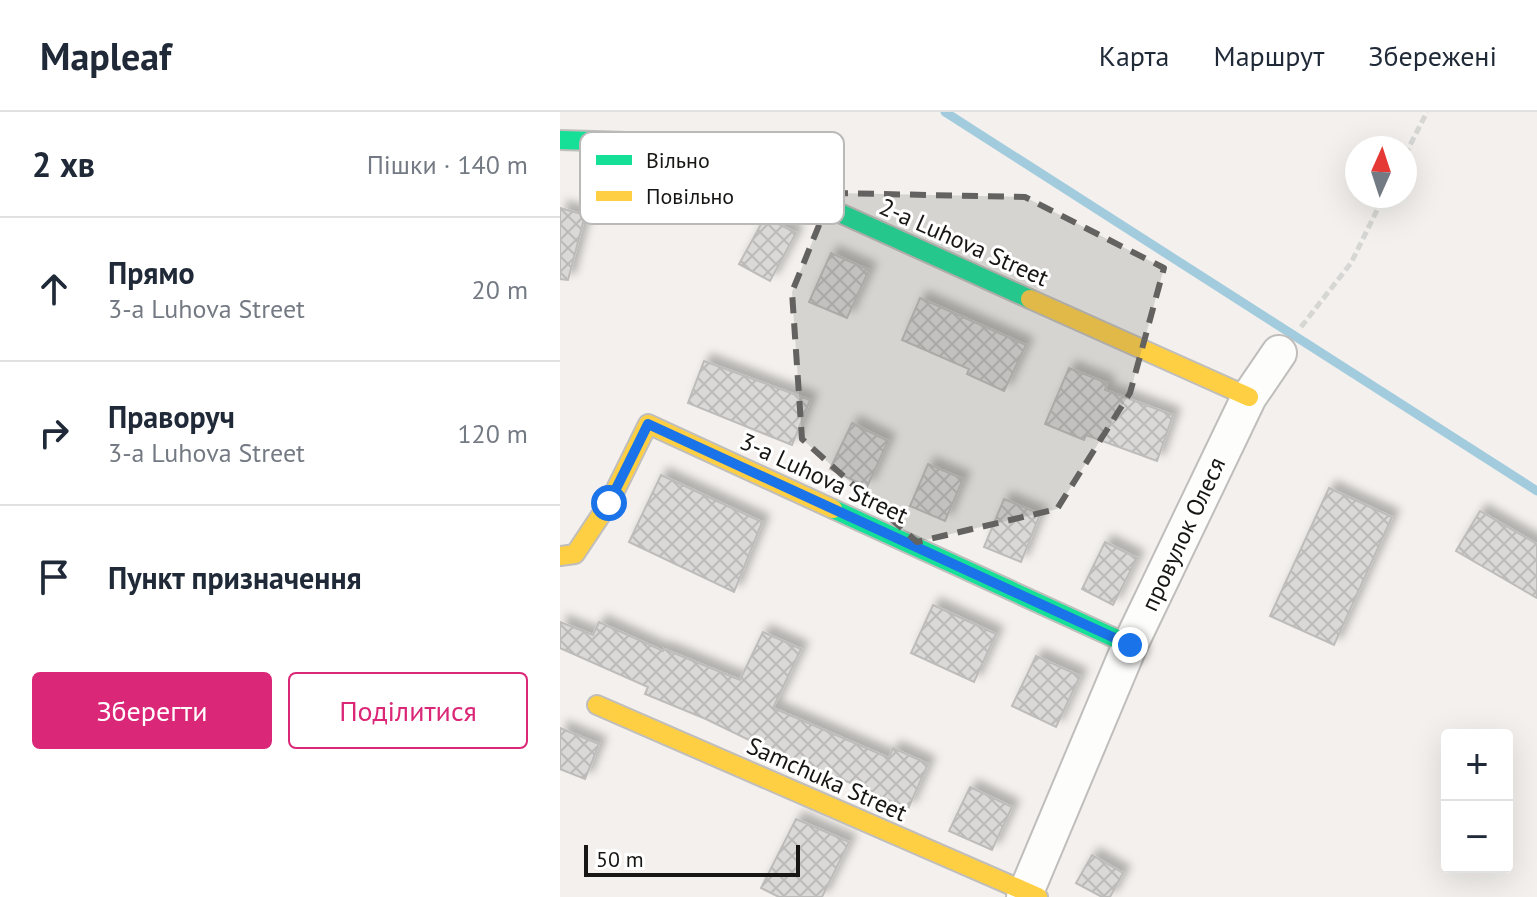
<!DOCTYPE html>
<html lang="uk">
<head>
<meta charset="utf-8">
<style>
  :root { --surface:#fff; --page:#f6f6f7; --text:#1f2937; --muted:#747a83; --line:#e0e1e3; --accent:#db2777 }
  body { margin:0; font-family:"PT Sans",sans-serif; background:var(--page); color:var(--text) }
  .controls { position:absolute; right:24px; bottom:24px; display:grid; overflow:hidden; border-radius:8px; box-shadow:0 8px 32px #0002 }
  .controls button { width:72px; height:72px; display:grid; place-items:center; padding:0; border:0; border-bottom:2px solid var(--line); background:var(--surface); color:var(--text); font:40px sans-serif }
  .compass { position:absolute; left:785px; top:24px; width:72px; height:72px; border-radius:50%; background:var(--surface); box-shadow:0 8px 32px #0002; rotate:3deg }
  .scale { position:absolute; left:24px; bottom:20px; width:216px; box-sizing:border-box; padding-left:8px; border:4px solid #171614; border-top:0; font-size:22px; line-height:28px; white-space:nowrap; color:#171614; -webkit-text-stroke:6px #fff; paint-order:stroke }
  .stop { position:absolute; width:24px; height:24px; margin:-18px; border:6px solid #1a73e8; border-radius:50%; background:#fff }
  .stop.end { background:#1a73e8; border-color:#fff; box-shadow:0 2px 8px #0008 }
  .list { margin:0; padding:0; list-style:none }
  h2 { display:flex; justify-content:space-between; align-items:center; height:104px; margin:0; padding:0 32px; font-size:34px }
  h2 small { font-size:26px; font-weight:400; color:var(--muted) }
  .list li { display:grid; grid-template-columns:52px 1fr auto; gap:24px; align-items:center; box-sizing:border-box; height:144px; padding:0 32px; border-top:2px solid var(--line) }
  .list b { display:block; font-size:30px; white-space:nowrap }
  .list p { margin:0; font-size:26px; white-space:nowrap; color:var(--muted) }
  .list em { font-size:26px; font-style:normal; color:var(--muted) }
  .actions { display:flex; gap:16px; padding:24px 32px }
  .actions a { flex:1; padding:18px 0; border:2px solid var(--accent); border-radius:8px; text-align:center; font-size:28px; color:var(--accent) }
  .actions .main { background:var(--accent); color:#fff }
  .icon { flex:none; width:44px; height:44px; fill:none; stroke:currentColor; stroke-width:2; stroke-linecap:round; stroke-linejoin:round }
  .map { position:relative; flex:none; width:977px; height:785px; overflow:hidden }
  header { display:flex; align-items:center; gap:48px; box-sizing:border-box; height:112px; padding:0 40px; background:var(--surface); border-bottom:2px solid var(--line) }
  header strong { font-size:38px }
  nav { display:flex; gap:44px; margin-inline-start:auto; font-size:28px }
  main { display:flex }
  aside { flex:1; background:var(--surface) }
  .map>svg:first-child { display:block }
  .lines { fill:none; stroke-linecap:round; stroke-linejoin:round }
  .stream { stroke:#a2ccde; stroke-width:9 }
  .building { fill:url(#building-cross-hatch); stroke:#bebcba; stroke-width:2; filter:url(#shadow) }
  .street-casing { stroke:#c0bebc; stroke-width:38 }
  .fast-casing { stroke:#c0bebc; stroke-width:22 }
  .slow-casing { stroke:#c0bebc; stroke-width:22 }
  .path { stroke:#d6d6d4; stroke-width:5; stroke-dasharray:8 4; stroke-linecap:butt }
  .street { stroke:#fdfdfc; stroke-width:34 }
  .fast { stroke:#16e098; stroke-width:18 }
  .slow { stroke:#ffcf43; stroke-width:18 }
  .route { stroke:#1a73e8; stroke-width:10 }
  .marked { fill:#646260; fill-opacity:0.2; stroke:#646260; stroke-width:6; stroke-dasharray:16 10; stroke-linejoin:round }
  .labels { text-anchor:middle; dominant-baseline:central; stroke-width:6; stroke-linejoin:round; paint-order:stroke }
  .street-label { font-size:24px; fill:#171614; stroke:#fff }
  .key { fill:#fff; stroke:#b9b9b8; stroke-width:2 }
  .key-label { font-size:22px; fill:#171614 }
</style>
</head>
<body>
<header>
<strong>Mapleaf</strong>
<nav><a>Карта</a><a>Маршрут</a><a>Збережені</a></nav>
</header>
<main>
<aside>
<h2>2 хв<small>Пішки · 140 m</small></h2>
<ul class="list">
<li><svg class="icon" aria-label="ahead" viewBox="0 0 24 24"><path d="M12 20V5M6 11l6-6 6 6"/></svg><div><b>Прямо</b><p>3-a Luhova Street</p></div><em>20 m</em></li>
<li><svg class="icon" aria-label="right" viewBox="0 0 24 24"><path d="M7 20v-9h11M14 6l5 5-5 5"/></svg><div><b>Праворуч</b><p>3-a Luhova Street</p></div><em>120 m</em></li>
<li><svg class="icon" aria-label="arrive" viewBox="0 0 24 24"><path d="M6 21V4h12l-3 4 3 4H6"/></svg><div><b>Пункт призначення</b></div></li>
</ul>
<div class="actions"><a class="main">Зберегти</a><a>Поділитися</a></div>
</aside>
<div class="map">
<svg width="977" height="785" viewBox="0 0 977 785">
  <defs>
    <pattern id="building-cross-hatch" width="8" height="8" patternUnits="userSpaceOnUse" patternTransform="scale(2)"><rect width="8" height="8" fill="#dbd9d7"/><path d="M0 0l8 8M0 8l8-8" fill="none" stroke="#bbbab8"/></pattern>
    <filter id="shadow"><feDropShadow dx="7" dy="-7" stdDeviation="4" flood-color="#0004"/></filter>
  </defs>
  <rect width="100%" height="100%" fill="#f3f0ed"/>
  <g class="lines">
    <!-- stream -->
    <path class="stream" d="M 385,0 L 977,379"/>
  </g>
  <!-- building -->
  <path class="building" d="M 0,96 L 25,103 L 8,168 L 0,167 Z
    M 205,105 L 236,121 L 210,169 L 179,152 Z
    M 271,141 L 309,158 L 287,206 L 249,190 Z
    M 360,186 L 466,233 L 444,279 L 407,262 L 409,257 L 342,228 Z
    M 144,249 L 250,288 L 232,333 L 128,291 Z
    M 509,256 L 547,271 L 545,278 L 613,303 L 597,349 L 526,323 L 524,328 L 485,312 Z
    M 292,311 L 328,329 L 307,375 L 270,357 Z
    M 368,352 L 403,367 L 385,409 L 350,394 Z
    M 101,363 L 202,410 L 174,480 L 69,430 Z
    M 769,376 L 832,405 L 774,533 L 710,504 Z
    M 444,387 L 480,402 L 461,450 L 424,435 Z
    M 920,399 L 977,432 L 977,486 L 896,439 Z
    M 545,430 L 577,446 L 553,493 L 522,477 Z
    M 373,493 L 436,522 L 414,570 L 351,541 Z
    M 0,510 L 33,523 L 39,510 L 103,539 L 104,537 L 180,568 L 203,520 L 241,537 L 213,596 L 329,646 L 333,636 L 368,652 L 348,697 L 275,664 L 274,666 L 232,649 L 146,607 L 85,582 L 88,575 L 0,536 Z
    M 476,544 L 520,564 L 496,615 L 452,594 Z
    M 0,616 L 39,632 L 25,667 L 0,657 Z
    M 410,675 L 452,695 L 432,738 L 389,719 Z
    M 236,707 L 289,730 L 262,785 L 219,785 L 201,776 Z
    M 532,743 L 563,761 L 550,785 L 542,785 L 516,771 Z"/>
  <g class="lines">
    <!-- street casing -->
    <g class="street-casing">
      <path id="street" d="M 464,785 L 570,533 L 689,285 L 719,241"/>
    </g>
    <!-- fast casing -->
    <g class="fast-casing">
      <path id="fast" d="M 0,28 L 67,30 L 149,42 L 470,187
        M 273,397 L 570,533"/>
    </g>
    <!-- slow casing -->
    <g class="slow-casing">
      <path id="slow" d="M 470,187 L 689,285
        M 0,444 L 15,442 L 49,391 L 88,312 L 273,397
        M 37,593 L 478,785"/>
    </g>
    <!-- path -->
    <path class="path" d="M 845,43 L 867,0
      M 741,215 L 791,151 L 824,84"/>
    <!-- street -->
    <use href="#street" class="street"/>
    <!-- fast -->
    <use href="#fast" class="fast"/>
    <!-- slow -->
    <use href="#slow" class="slow"/>
  </g>
  <g class="lines">
    <!-- route -->
    <path class="route" d="M 49,391 L 88,312 L 570,533"/>
  </g>
  <!-- marked area -->
  <path class="marked" d="M 272,81 L 465,85 L 604,156 L 570,281 L 497,397 L 357,430 L 242,327 L 232,180 Z"/>
  <g class="labels">
    <!-- street labels -->
    <g class="street-label">
      <text transform="translate(404 130) rotate(24)">2-a Luhova Street</text>
      <text transform="translate(264 366) rotate(25)">3-a Luhova Street</text>
      <text transform="translate(623 422) rotate(-65)">провулок Олеся</text>
      <text transform="translate(267 667) rotate(24)">Samchuka Street</text>
    </g>
  </g>
  <!-- legend -->
  <rect x="20" y="20" width="264" height="92" rx="12" class="key"/>
  <rect x="36" y="43" width="36" height="10" fill="#16e098"/>
  <rect x="36" y="79" width="36" height="10" fill="#ffcf43"/>
  <g class="key-label">
    <text x="86" y="56">Вільно</text>
    <text x="86" y="92">Повільно</text>
  </g>
</svg>
<div class="controls">
<button>+</button>
<button>−</button>
</div>
<svg class="compass" viewBox="-18 -18 36 36"><path d="M0-13l5 13h-10z" fill="#e53935"/><path d="M0 13l5-13h-10z" fill="#747a83"/></svg>
<div class="scale">50 m</div>
<div class="stop" style="left:49px;top:391px"></div>
<div class="stop end" style="left:570px;top:533px"></div>
</div>
</main>
</body>
</html>
